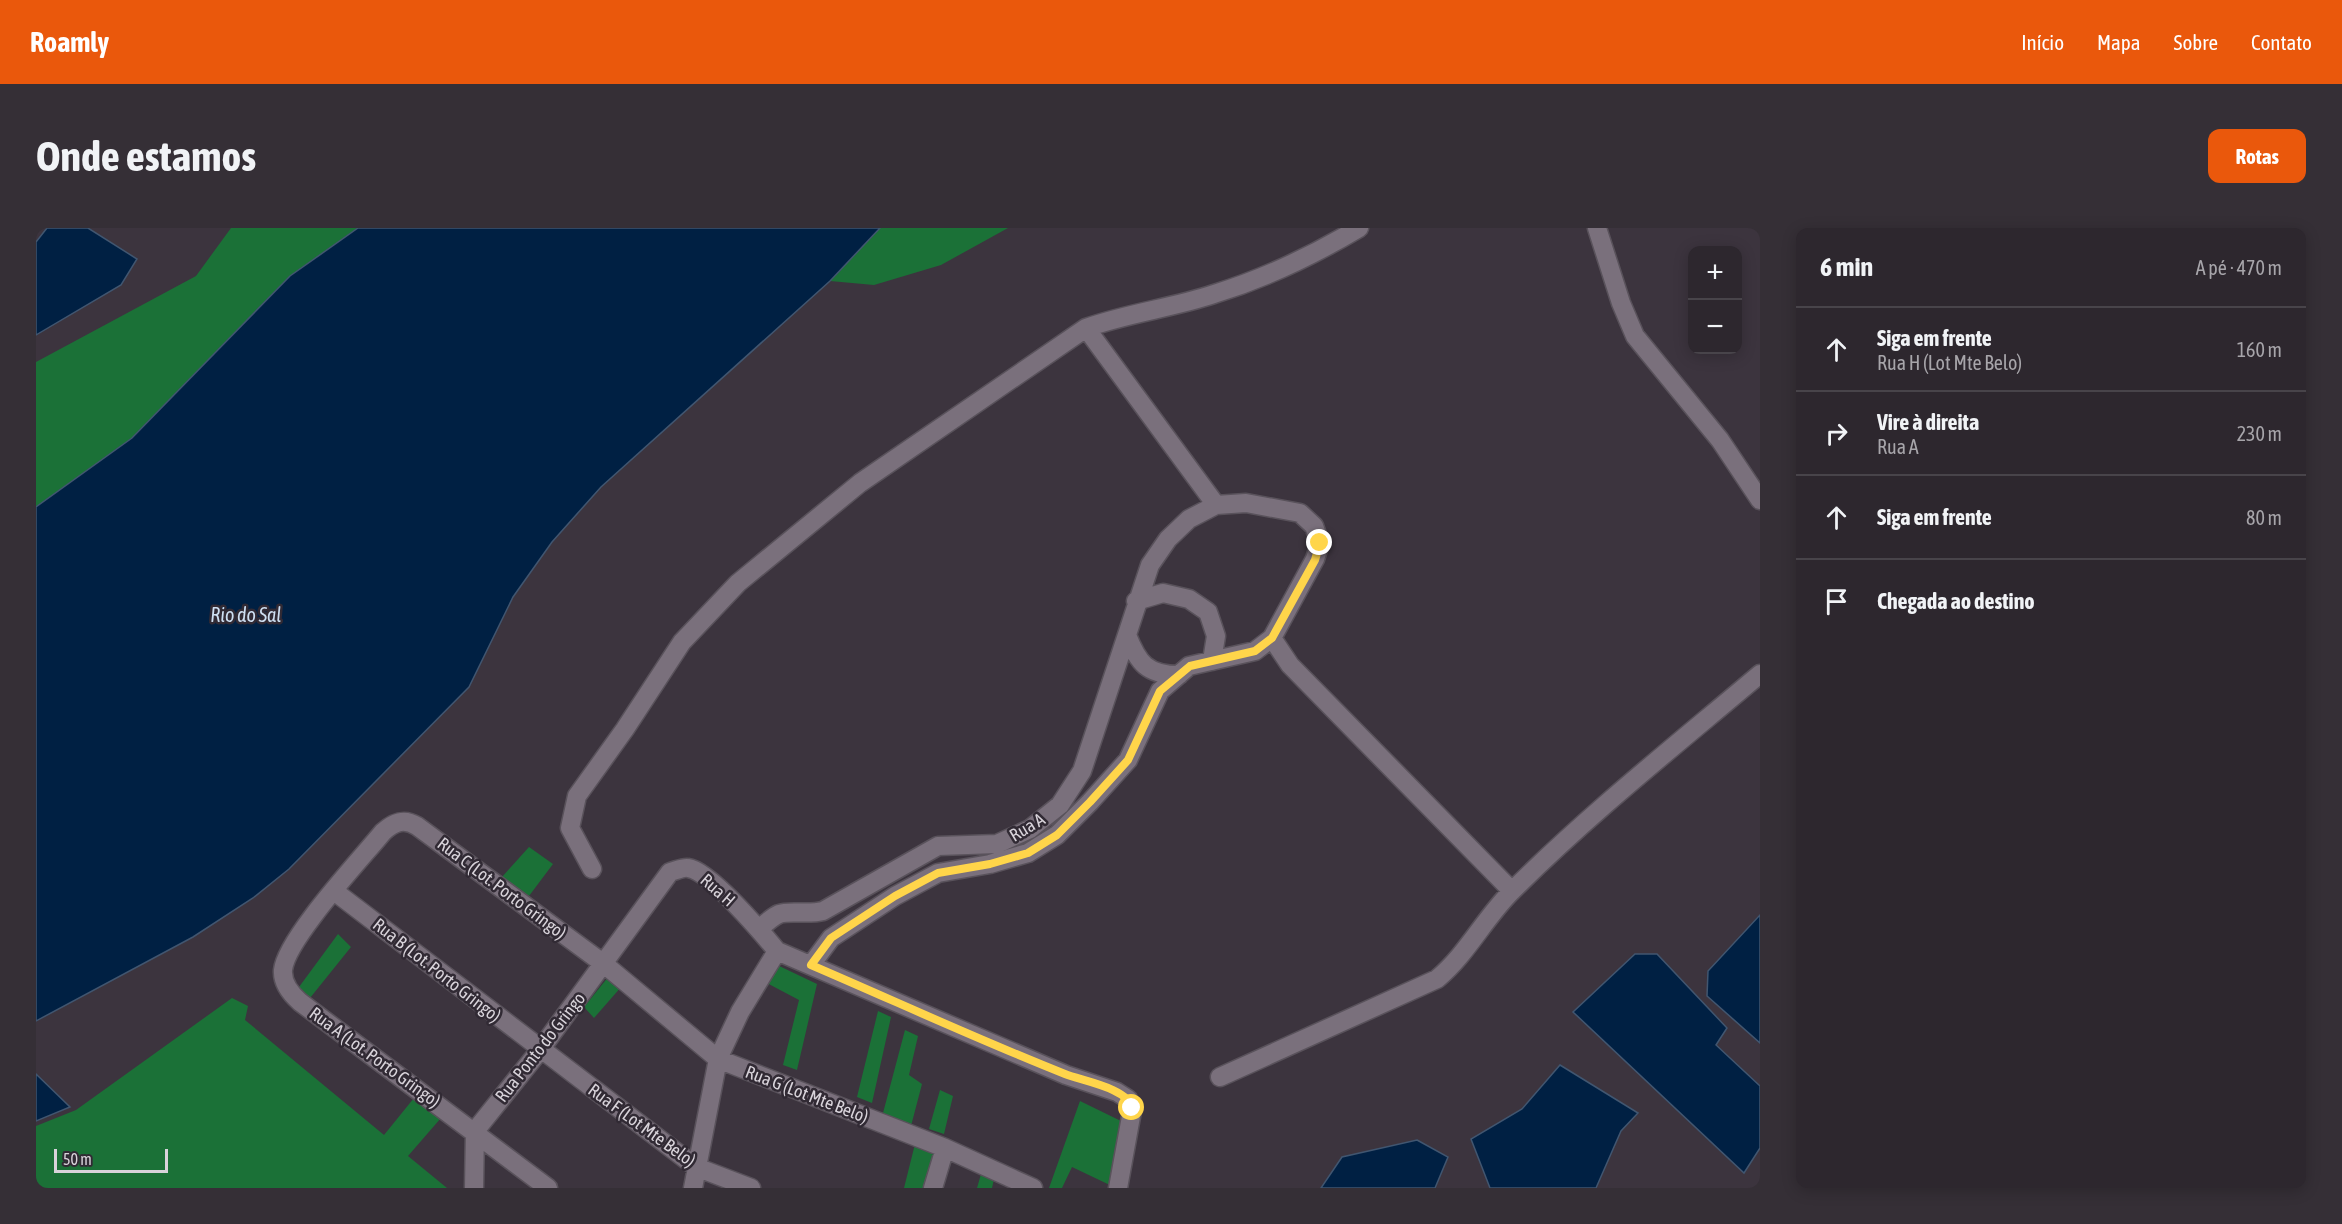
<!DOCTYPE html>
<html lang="pt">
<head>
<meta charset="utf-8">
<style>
  :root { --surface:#2d272e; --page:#352f36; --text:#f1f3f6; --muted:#a7a5aa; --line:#48444a; --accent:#ea580c }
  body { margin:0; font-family:"Asap Condensed",sans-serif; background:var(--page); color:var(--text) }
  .controls { position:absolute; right:18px; top:18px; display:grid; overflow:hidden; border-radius:12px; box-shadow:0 3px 15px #0003 }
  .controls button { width:54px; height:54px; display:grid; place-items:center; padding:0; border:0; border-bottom:2px solid var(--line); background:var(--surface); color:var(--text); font:30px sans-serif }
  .scale { position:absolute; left:18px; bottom:15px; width:114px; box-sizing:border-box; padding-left:6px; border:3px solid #d8d3da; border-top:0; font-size:16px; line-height:21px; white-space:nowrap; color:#d8d3da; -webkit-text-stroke:4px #312a34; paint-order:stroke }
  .stop { position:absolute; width:18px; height:18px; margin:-14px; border:4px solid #ffd54a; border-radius:50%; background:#fff }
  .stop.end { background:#ffd54a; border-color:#fff; box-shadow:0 2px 6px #0008 }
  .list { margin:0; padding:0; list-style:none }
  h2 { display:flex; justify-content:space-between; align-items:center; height:78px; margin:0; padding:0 24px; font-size:26px }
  h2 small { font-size:20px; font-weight:400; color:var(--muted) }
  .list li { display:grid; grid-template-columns:39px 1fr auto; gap:18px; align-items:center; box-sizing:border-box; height:84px; padding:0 24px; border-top:2px solid var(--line) }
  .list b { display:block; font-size:22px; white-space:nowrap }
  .list p { margin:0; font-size:20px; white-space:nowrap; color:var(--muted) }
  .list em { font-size:20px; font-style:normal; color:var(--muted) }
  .icon { flex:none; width:33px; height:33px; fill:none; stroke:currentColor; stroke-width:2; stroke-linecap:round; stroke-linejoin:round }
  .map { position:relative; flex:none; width:1724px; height:960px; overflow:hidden; border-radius:12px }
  header { display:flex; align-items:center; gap:36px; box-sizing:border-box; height:84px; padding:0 30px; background:var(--accent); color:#fff }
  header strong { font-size:28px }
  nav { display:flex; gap:33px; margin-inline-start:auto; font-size:21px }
  .intro { display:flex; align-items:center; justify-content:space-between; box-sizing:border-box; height:144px; padding:0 36px }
  h1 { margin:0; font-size:42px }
  .button { padding:15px 27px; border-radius:12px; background:var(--accent); color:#fff; font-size:21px; font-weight:700 }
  main { display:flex; gap:36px; padding:0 36px }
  aside { flex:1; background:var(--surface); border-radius:12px; box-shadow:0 3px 15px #0003 }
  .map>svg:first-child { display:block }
  .green { fill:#1b7137 }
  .water { fill:#002043; stroke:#415670; stroke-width:1.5 }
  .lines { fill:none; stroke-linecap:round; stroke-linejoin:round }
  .minor-casing { stroke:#59525b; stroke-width:21 }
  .minor { stroke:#7a707c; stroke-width:18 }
  .route { stroke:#ffd54a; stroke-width:8 }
  .labels { text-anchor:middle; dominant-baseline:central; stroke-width:5; stroke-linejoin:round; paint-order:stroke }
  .street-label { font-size:18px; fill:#d8d3da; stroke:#312a34 }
  .water-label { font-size:20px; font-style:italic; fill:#cedff2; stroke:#312a34 }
</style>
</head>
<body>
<header>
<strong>Roamly</strong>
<nav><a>Início</a><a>Mapa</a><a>Sobre</a><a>Contato</a></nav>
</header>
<div class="intro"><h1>Onde estamos</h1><a class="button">Rotas</a></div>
<main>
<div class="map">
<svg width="1724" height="960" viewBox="0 0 1724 960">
  <rect width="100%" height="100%" fill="#3c343e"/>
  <!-- green -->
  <path class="green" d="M 195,0 L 322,0 L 254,48 L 96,210 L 0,279 L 0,134 L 160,48 Z
    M 844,0 L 972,0 L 905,37 L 838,57 L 794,53 Z
    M 493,619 L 517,636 L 493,668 L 466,649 Z
    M 302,706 L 315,719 L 274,770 L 263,759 Z
    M 739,736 L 781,756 L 761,842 L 747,837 L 763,772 L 727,753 Z
    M 573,748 L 586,758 L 558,790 L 548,779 Z
    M 196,770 L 212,778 L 209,792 L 348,907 L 378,870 L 405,890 L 372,928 L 411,960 L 0,960 L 0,898 L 40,882 Z
    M 842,783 L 855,789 L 836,875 L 821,869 Z
    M 869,802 L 882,808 L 873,847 L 886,856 L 875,898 L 847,885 Z
    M 904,862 L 917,868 L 908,906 L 893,901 Z
    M 1044,873 L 1085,893 L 1078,959 L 1036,939 L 1026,960 L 1013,960 Z
    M 879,916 L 899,925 L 890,960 L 868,960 Z
    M 945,946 L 958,951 L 956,960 L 941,960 Z"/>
  <!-- water -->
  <path class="water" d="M 11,0 L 52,0 L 101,31 L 85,57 L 0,107 L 0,14 Z
    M 322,0 L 844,0 L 794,53 L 565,259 L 516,314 L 477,369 L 433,459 L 253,641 L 217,670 L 157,709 L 0,793 L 0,279 L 96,210 L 254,48 Z
    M 1724,687 L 1724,815 L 1671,768 L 1672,743 Z
    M 1599,726 L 1621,726 L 1691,800 L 1680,817 L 1724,858 L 1724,920 L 1708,945 L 1537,784 Z
    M 1524,837 L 1602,885 L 1585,903 L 1560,960 L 1454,960 L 1435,911 L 1486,881 Z
    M 0,846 L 34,879 L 0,893 Z
    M 1381,912 L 1412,929 L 1399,960 L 1285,960 L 1306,929 Z"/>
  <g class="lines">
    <!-- minor casing -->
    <g class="minor-casing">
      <path id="minor" d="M 1561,0 L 1585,75 L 1599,108 L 1684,212 L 1724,272
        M 1050,100 L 1180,277
        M 1100,373 L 1127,365 L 1153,371 L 1172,384 L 1180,408 L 1176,433
        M 1091,407 C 1102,435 1111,447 1143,447
        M 1236,410 L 1254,437 L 1476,663
        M 556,641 L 534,600 L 541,568 L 589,501 L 646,414 L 702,355 L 824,255 L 1050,100 C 1092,85 1136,80 1178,66 C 1230,50 1276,28 1323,0
        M 298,663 L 660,939 L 715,960
        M 723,701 C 729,696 736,689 743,686 C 754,682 772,687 787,683 L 902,618 L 961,616 L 994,601 L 1024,577 L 1046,543 L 1114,337 L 1132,311 L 1153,291 L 1180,277 L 1210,275 L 1264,285 L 1278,298 L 1284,315 L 1279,331 L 1236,410 L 1219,423 L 1153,438 L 1124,463 L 1092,532 L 1054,574 L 1021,607 L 992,625 L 954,636 L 902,645 L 859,668 L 795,710 L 775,737
        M 1184,849 L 1401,751 C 1431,726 1448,691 1475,664 C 1553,586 1640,517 1724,446
        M 439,903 L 504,822 L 634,644 C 639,643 647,639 652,640 C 673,642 727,706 741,723 L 1030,847 L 1081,864 L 1092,871 L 1096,883 L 1082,960
        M 438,960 L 439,903
        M 512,960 L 264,774 C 255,766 246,755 247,742 C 250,711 325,631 347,604 C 358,594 368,590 381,598 L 568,736 L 682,831 L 909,920 L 997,960
        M 657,960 L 682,831 L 704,784 L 741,723
        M 897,960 L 909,920"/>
    </g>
    <!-- minor -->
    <use href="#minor" class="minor"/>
  </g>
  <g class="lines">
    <!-- route -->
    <path class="route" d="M 1096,880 C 1092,860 1046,853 1029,846 C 943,812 859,773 775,737 L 795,710 L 859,668 L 902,645 L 954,636 L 992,625 L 1021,607 L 1054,574 L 1092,532 L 1124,463 L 1154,438 L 1219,423 L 1236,410 L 1279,332 L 1284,315"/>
  </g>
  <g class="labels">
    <!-- street labels -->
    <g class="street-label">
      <text transform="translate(991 599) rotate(-31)">Rua A</text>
      <text transform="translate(466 660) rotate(37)">Rua C (Lot. Porto Gringo)</text>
      <text transform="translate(682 662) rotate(41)">Rua H</text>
      <text transform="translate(401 742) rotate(38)">Rua B (Lot. Porto Gringo)</text>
      <text transform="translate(504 819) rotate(-52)">Rua Ponto do Gringo</text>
      <text transform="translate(339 829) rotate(36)">Rua A (Lot. Porto Gringo)</text>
      <text transform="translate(771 866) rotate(21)">Rua G (Lot Mte Belo)</text>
      <text transform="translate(606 897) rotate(36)">Rua F (Lot Mte Belo)</text>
    </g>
    <!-- water labels -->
    <g class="water-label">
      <text x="210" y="386">Rio do Sal</text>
    </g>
  </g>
</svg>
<div class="controls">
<button>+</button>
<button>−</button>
</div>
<div class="scale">50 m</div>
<div class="stop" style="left:1096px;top:880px"></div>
<div class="stop end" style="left:1284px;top:315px"></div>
</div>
<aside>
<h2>6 min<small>A pé · 470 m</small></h2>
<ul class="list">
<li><svg class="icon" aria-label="ahead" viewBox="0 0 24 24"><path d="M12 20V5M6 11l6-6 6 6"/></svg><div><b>Siga em frente</b><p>Rua H (Lot Mte Belo)</p></div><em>160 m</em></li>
<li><svg class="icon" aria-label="right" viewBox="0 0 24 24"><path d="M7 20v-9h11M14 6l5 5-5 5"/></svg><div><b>Vire à direita</b><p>Rua A</p></div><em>230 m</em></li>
<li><svg class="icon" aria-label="ahead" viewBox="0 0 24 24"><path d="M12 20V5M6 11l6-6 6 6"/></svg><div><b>Siga em frente</b></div><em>80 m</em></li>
<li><svg class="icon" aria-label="arrive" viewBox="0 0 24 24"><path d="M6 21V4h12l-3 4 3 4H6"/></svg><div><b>Chegada ao destino</b></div></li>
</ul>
</aside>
</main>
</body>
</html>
